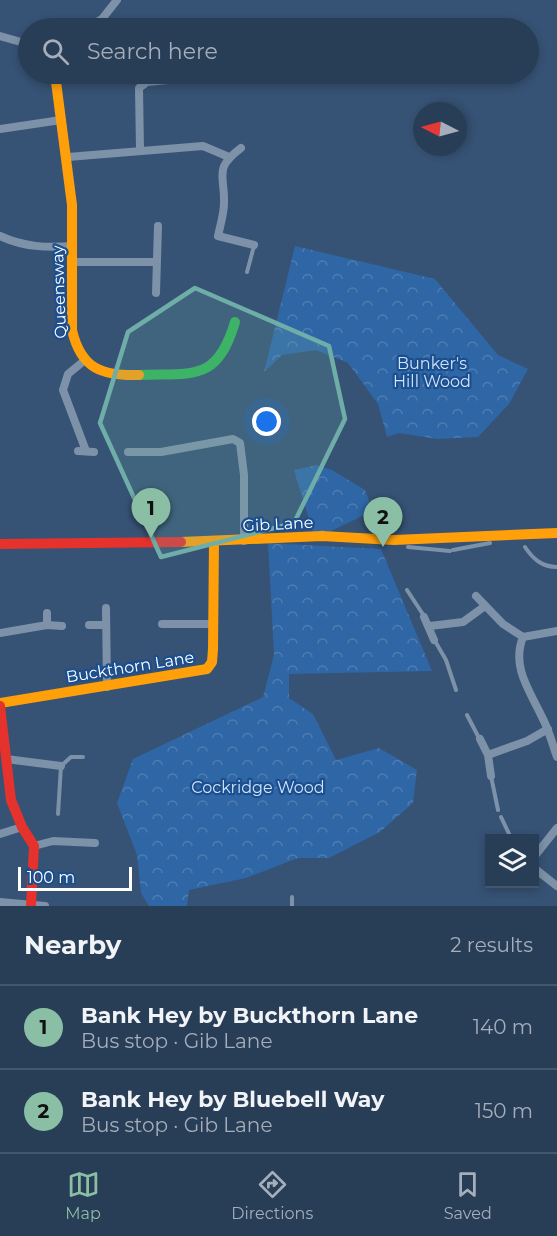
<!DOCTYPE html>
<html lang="en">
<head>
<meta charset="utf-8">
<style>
  :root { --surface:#283e57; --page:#30455d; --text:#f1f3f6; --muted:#a5aeba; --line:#44576d; --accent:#8abfa5 }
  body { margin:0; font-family:Montserrat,sans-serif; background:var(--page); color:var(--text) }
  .controls { position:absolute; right:18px; bottom:18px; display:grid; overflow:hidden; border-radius:0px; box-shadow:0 3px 9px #0003 }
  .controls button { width:54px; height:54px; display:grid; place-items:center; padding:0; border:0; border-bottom:2px solid var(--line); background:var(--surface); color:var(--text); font:30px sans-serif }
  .compass { position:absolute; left:413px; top:102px; width:54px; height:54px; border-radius:50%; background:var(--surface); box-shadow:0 3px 9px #0003; rotate:276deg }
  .scale { position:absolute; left:18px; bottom:15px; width:114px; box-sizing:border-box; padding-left:6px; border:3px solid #fff; border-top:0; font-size:16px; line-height:21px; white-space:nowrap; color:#fff; -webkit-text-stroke:4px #1b4f8f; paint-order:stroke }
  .you { position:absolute; left:267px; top:422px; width:21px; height:21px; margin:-15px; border:4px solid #fff; border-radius:50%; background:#1a73e8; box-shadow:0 0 0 9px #1a73e833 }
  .badge { display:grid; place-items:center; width:39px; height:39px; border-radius:50%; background:var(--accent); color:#111; font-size:20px; font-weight:700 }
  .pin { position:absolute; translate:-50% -50px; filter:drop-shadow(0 2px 3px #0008) }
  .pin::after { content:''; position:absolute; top:32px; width:21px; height:18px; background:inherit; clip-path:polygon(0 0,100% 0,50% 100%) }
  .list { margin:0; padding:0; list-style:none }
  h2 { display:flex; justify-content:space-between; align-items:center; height:78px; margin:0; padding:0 24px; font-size:26px }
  h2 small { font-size:20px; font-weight:400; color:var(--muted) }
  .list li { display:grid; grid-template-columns:39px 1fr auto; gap:18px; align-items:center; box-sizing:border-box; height:84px; padding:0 24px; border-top:2px solid var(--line) }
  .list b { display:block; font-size:22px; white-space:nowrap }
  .list p { margin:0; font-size:20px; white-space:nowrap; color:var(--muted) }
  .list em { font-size:20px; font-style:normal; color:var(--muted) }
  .icon { flex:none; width:33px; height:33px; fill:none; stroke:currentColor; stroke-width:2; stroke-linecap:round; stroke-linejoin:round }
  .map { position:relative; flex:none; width:557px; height:906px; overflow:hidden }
  .search { position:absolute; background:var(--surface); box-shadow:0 3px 9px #0003; left:18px; right:18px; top:18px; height:66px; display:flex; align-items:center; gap:15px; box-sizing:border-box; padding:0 21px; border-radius:33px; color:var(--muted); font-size:22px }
  .sheet { height:246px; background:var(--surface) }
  nav { display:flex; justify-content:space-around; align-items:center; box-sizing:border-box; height:84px; border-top:2px solid var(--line); background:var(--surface); font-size:16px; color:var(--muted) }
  nav a { display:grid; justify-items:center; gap:3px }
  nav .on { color:var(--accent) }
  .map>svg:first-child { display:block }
  .forest { fill:url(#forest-crowns) }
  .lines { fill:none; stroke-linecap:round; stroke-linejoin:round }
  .lane { stroke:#7d92a8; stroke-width:4 }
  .street { stroke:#7d92a8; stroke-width:8 }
  .fast { stroke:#30b455; stroke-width:10 }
  .slow { stroke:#ff9f0a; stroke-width:10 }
  .jam { stroke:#e5322d; stroke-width:10 }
  .marked { fill:#6fada8; fill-opacity:0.2; stroke:#6fada8; stroke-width:4.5; stroke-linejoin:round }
  .labels { text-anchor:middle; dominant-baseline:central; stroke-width:4.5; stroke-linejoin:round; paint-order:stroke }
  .street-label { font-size:16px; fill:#fff; stroke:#1b4f8f }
  .park-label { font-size:16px; fill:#cfe3fa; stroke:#1b4f8f }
</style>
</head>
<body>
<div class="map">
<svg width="557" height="906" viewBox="0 0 557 906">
  <defs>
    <pattern id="forest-crowns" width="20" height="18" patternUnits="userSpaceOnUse" patternTransform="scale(1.5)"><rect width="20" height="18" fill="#2f66a5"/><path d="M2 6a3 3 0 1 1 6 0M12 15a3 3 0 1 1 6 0" fill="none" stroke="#4e7db2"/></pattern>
  </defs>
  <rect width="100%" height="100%" fill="#365274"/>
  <!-- forest -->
  <path class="forest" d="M 295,246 L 435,279 L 498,355 L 528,369 L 509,404 L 478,437 L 437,439 L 399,433 L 387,437 L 378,404 L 348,363 L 316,350 L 282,355 L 264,372 Z
    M 316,465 L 332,470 L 365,490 L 373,511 L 331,531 L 313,532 L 294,470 Z
    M 268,543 L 381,549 L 432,671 L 289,674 L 289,698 L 313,714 L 336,760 L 379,748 L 417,770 L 413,803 L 380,832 L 329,858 L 298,858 L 246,878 L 189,890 L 187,906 L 149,906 L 141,893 L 137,855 L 117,803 L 133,759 L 263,697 L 274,655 Z"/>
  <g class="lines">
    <!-- lane -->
    <path class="lane" d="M 247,272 L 254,246
      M 408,547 L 450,551
      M 525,547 C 533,559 542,567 557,567
      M 453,550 L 490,543
      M 407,590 L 424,616
      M 435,641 L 446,660 L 456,690
      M 467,715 L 479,738
      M 491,776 L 498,810
      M 58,814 L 61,766 L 71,757 L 83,757
      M 501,817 L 511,838
      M 292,897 L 292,906"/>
    <!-- street -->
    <path class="street" d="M 87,28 L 102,19 L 117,0
      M 0,36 L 28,44
      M 0,129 L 61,120
      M 241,148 C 213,169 225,175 224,203 C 224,214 220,226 218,236 L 254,245
      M 140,150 L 139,88 L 147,82 L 232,74
      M 68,157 L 203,146 L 229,157
      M 0,236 C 24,247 46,248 73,246
      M 73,262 L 157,262
      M 156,293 L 158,226
      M 85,360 L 68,374 L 63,390 L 86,451
      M 78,451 L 94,452
      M 128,452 L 161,452 L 233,439 L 240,443 L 244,475 L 244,541
      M 476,596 L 503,624 L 523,637 L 557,631
      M 106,608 L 107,687
      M 424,617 L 434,640
      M 162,624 L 214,624
      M 47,625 L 47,613
      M 89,625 L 106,625
      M 430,626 L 463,622 L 485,606
      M 0,633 L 47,625 L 62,626
      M 523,637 C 511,667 530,691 542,717 C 549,730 552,743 557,757
      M 480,739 L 488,755 L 491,776
      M 488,755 L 527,741 L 548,729
      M 6,759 L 61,766
      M 0,834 L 22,827
      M 34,846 L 53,841 L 95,843
      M 534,857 L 557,828
      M 534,868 L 557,886
      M 0,902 L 45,906"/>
    <!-- fast -->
    <path class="fast" d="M 139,375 C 194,373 217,382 235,322"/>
    <!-- slow -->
    <path class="slow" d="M 55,74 L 72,205 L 72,330 C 81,369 102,376 139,375
      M 181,542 L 322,536 L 394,540 L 557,533
      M 0,703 L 207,669 L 212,662 L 213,649 L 214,541"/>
    <!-- jam -->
    <path class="jam" d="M 0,544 L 181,542
      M 0,706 L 11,800 L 22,827 L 34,846 L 31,905"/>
  </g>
  <!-- marked area -->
  <path class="marked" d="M 195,288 L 329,346 L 345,419 L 294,523 L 161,557 L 100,423 L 128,332 Z"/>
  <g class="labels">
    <!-- street labels -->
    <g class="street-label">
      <text transform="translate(59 292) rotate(-92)">Queensway</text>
      <text transform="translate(278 524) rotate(-3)">Gib Lane</text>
      <text transform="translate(130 667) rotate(-9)">Buckthorn Lane</text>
    </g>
    <!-- park labels -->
    <g class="park-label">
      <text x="432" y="363">Bunker's<tspan x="432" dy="18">Hill Wood</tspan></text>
      <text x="258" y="787">Cockridge Wood</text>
    </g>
  </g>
</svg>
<div class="controls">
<button><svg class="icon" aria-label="layers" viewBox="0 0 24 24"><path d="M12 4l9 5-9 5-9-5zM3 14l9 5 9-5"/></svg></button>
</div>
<svg class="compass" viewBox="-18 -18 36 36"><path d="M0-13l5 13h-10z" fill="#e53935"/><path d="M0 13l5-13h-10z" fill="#a5aeba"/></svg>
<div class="scale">100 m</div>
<div class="you"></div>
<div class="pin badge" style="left:151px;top:538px">1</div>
<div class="pin badge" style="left:383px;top:547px">2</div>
<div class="search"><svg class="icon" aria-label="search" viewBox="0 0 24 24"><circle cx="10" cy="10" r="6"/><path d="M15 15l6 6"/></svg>Search here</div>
</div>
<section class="sheet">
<h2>Nearby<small>2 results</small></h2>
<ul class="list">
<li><span class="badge">1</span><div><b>Bank Hey by Buckthorn Lane</b><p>Bus stop · Gib Lane</p></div><em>140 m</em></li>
<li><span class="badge">2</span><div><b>Bank Hey by Bluebell Way</b><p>Bus stop · Gib Lane</p></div><em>150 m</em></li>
</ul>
</section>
<nav>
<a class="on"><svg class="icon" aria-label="map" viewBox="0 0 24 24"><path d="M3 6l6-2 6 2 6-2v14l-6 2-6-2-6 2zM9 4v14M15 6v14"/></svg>Map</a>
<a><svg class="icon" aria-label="directions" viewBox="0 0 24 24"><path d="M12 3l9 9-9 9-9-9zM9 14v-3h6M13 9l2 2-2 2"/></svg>Directions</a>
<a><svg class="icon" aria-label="saved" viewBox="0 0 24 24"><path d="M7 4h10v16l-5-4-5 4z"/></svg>Saved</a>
</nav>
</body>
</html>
